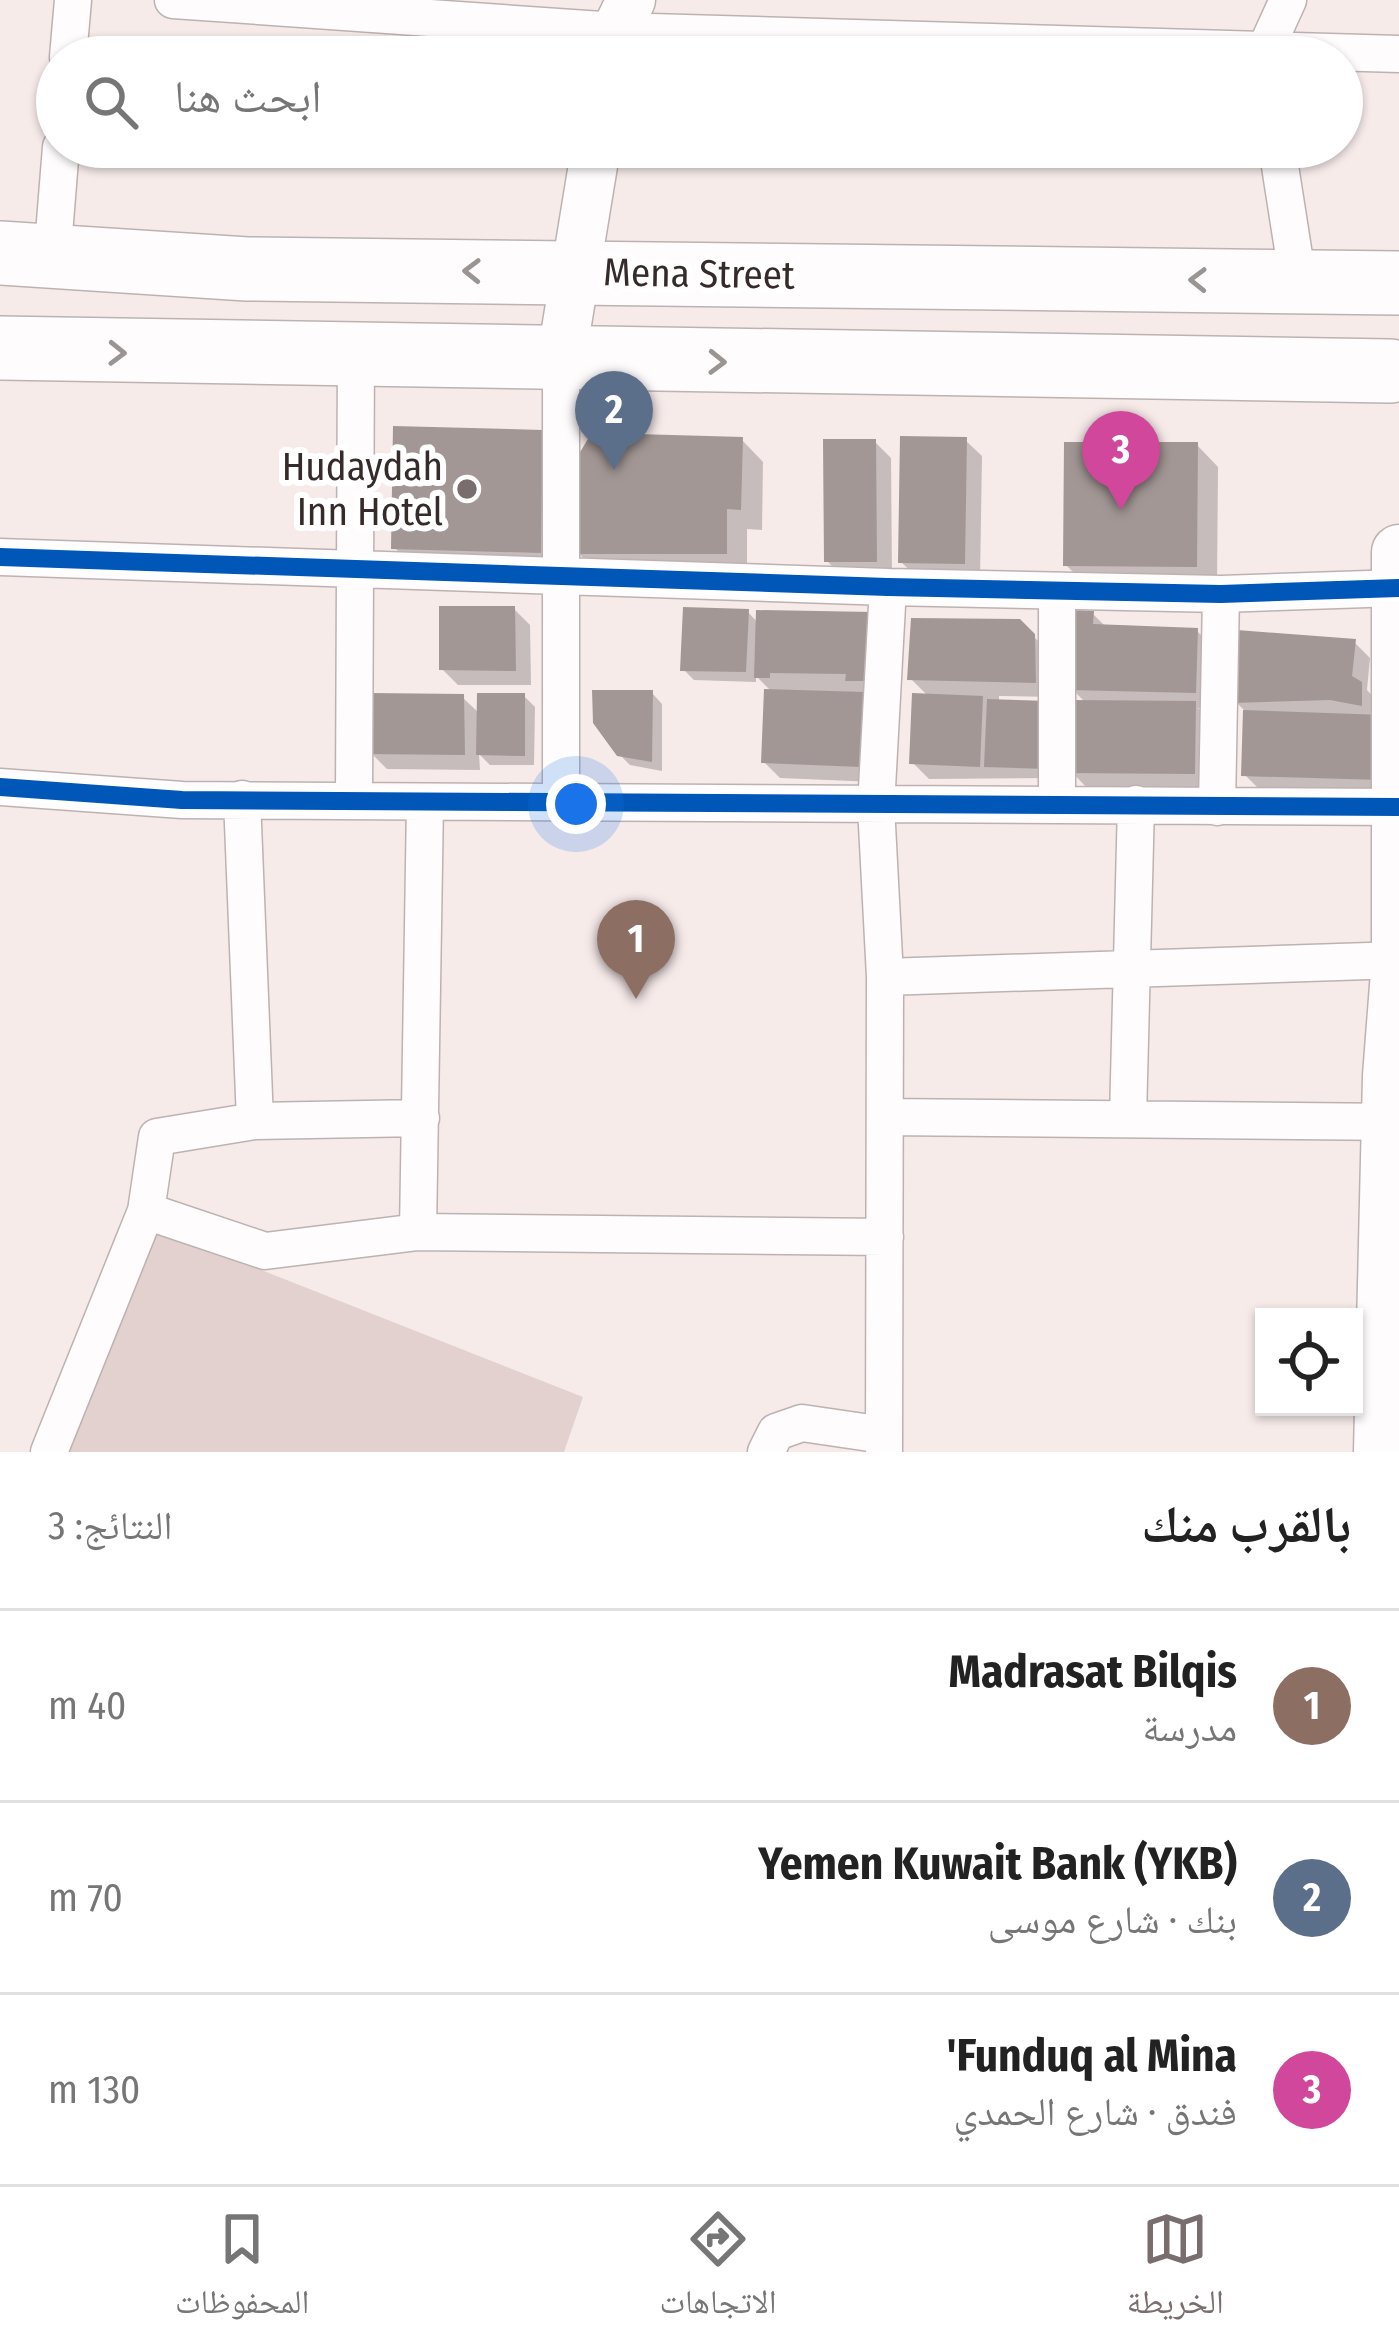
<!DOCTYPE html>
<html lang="ar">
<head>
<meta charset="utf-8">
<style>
  :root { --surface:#fff; --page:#f2f2f2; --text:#222; --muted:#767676; --line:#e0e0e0; --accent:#796e6d }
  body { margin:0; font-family:"Fira Sans Condensed","Noto Naskh Arabic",sans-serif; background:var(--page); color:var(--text); direction:rtl }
  .controls { position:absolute; right:36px; bottom:36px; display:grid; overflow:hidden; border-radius:0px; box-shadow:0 3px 9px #0004 }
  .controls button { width:108px; height:108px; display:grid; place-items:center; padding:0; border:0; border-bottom:3px solid var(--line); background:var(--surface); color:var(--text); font:60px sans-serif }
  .you { position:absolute; left:576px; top:804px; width:42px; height:42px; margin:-30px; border:9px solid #fff; border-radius:50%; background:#1a73e8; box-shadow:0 0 0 18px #1a73e833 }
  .badge { display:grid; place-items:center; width:78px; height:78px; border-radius:50%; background:var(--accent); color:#fff; font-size:39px; font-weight:700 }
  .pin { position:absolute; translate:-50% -99px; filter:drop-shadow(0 3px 6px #0008) }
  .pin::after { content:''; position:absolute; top:63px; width:42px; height:36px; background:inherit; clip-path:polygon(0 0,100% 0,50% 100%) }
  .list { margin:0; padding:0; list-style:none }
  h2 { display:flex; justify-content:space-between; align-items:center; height:156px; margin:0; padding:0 48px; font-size:51px }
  h2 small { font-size:39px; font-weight:400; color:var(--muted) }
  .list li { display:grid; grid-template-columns:78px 1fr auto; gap:36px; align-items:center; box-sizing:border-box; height:192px; padding:0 48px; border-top:3px solid var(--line) }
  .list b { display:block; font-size:45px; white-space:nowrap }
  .list p { margin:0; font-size:39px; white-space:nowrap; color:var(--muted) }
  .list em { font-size:39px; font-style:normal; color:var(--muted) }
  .icon { flex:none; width:66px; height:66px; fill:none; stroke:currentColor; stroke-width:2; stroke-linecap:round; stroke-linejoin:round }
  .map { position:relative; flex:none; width:1399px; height:1452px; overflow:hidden; direction:ltr }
  .search { position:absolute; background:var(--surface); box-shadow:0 3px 9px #0004; left:36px; right:36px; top:36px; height:132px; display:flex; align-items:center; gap:30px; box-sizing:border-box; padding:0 42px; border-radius:66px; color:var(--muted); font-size:45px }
  .sheet { height:732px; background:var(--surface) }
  nav { display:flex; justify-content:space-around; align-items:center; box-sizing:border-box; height:168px; border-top:3px solid var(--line); background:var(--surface); font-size:33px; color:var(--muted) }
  nav a { display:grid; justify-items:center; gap:6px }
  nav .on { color:var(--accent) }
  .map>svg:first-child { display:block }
  .green { fill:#e2d1ce }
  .shadow { fill:#0003 }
  .building { fill:#a29795 }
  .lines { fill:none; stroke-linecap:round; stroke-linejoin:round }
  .minor-casing { stroke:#bdb2b1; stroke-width:39 }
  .tertiary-casing { stroke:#bdb2b1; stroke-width:51 }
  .secondary-casing { stroke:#bdb2b1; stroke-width:57 }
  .trunk-casing { stroke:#bdb2b1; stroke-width:66 }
  .minor { stroke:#fefcfc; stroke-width:36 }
  .tertiary { stroke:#fefcfc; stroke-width:48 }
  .secondary { stroke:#fefcfc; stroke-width:54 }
  .trunk { stroke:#fefcfc; stroke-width:63 }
  .cycleway-casing { stroke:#fff; stroke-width:26 }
  .cycleway { stroke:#0057b8; stroke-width:18 }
  .oneway { stroke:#9a9493 }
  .poi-dot { fill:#796e6d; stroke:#fff; stroke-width:4.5 }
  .labels { text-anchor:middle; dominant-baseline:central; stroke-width:12; stroke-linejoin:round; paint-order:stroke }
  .street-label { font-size:39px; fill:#352b2a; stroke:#fff }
  .poi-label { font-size:39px; fill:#352b2a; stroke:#fff; text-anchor:end }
</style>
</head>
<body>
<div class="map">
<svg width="1399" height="1452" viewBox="0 0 1399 1452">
  <rect width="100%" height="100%" fill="#f7ebea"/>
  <!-- green -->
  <path class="green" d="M 155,1228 L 583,1397 L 564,1452 L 56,1452 Z"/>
  <!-- shadow -->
  <path class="shadow" d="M 542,433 L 563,455 L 561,573 L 416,569 L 394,547 Z
    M 742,440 L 763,462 L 762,530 L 747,529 L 747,574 L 600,574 L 578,553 Z
    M 965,440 L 982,456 L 980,579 L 918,578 L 901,562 Z
    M 875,442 L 891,458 L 892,577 L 843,577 L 827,561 Z
    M 1197,445 L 1218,467 L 1217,587 L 1088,587 L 1066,565 Z
    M 514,609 L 530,625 L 531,685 L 458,685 L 442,669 Z
    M 748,612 L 758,623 L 872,615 L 887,696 L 863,696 L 879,711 L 876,782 L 780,778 L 764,762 L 772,692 L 756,676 L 756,682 L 694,680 L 683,669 Z
    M 1093,614 L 1107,628 L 1197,631 L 1213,647 L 1211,708 L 1198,708 L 1211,721 L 1210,789 L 1087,788 L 1071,771 L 1086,703 L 1072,689 Z
    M 1033,636 L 1050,653 L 1051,697 L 999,696 L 999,702 L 1056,778 L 929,779 L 912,762 L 929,697 L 911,679 Z
    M 1354,642 L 1370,658 L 1367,690 L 1377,701 L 1397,795 L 1260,790 L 1244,774 L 1246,712 L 1236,702 Z
    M 652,693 L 662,704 L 662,771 L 630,765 L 619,754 Z
    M 524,696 L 535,707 L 534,765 L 490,765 L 479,754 L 480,770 L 387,769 L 371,753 L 462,697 L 480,714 Z"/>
  <!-- building -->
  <path class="building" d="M 393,426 L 543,430 L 541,553 L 391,549 Z
    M 601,433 L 743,437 L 741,510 L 727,509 L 727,554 L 575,554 L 577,457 L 588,439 Z
    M 900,436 L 967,437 L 965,564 L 898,563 Z
    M 823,439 L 876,439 L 877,562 L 824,562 Z
    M 1064,442 L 1198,442 L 1197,567 L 1063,566 Z
    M 439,606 L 515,606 L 516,671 L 439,670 Z
    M 683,607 L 749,609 L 746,672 L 680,671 Z
    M 756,610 L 873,612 L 872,681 L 845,681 L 846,674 L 770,673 L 770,678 L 754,678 Z
    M 1071,610 L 1094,611 L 1093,624 L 1198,628 L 1196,693 L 1069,690 Z
    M 911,618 L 1020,619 L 1035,634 L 1036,683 L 907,680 Z
    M 1237,630 L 1356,639 L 1352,676 L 1362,682 L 1362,706 L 1330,700 L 1233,703 Z
    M 764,689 L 864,692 L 861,767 L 761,763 Z
    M 592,690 L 653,690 L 652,762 L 617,756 L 593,723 Z
    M 369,693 L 464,694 L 465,755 L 368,754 Z
    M 477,693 L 525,693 L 525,756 L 476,755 Z
    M 912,693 L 983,696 L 980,767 L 909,764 Z
    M 987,699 L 1050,701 L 1047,769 L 984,767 Z
    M 1069,700 L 1196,701 L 1195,774 L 1068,773 Z
    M 1243,710 L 1384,715 L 1382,780 L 1241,776 Z"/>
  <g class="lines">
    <!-- minor casing -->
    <g class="minor-casing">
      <path id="minor" d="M 173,0 L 616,31 L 1399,54
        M 68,57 L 73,0
        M 1262,57 L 1288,0
        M 1277,147 L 1298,281
        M 52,259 L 61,147
        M 0,557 L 888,587 L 1221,594 L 1398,588
        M 1057,591 L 1057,804
        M 0,787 L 182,800 L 1399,807
        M 354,797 L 356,352
        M 242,799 L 255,1121
        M 561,800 L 561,360
        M 1217,807 L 1221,594
        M 885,977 L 1399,960
        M 885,1117 L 1399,1122
        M 1128,1118 L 1136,804
        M 146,1211 L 265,1251 L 418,1232 L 885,1237
        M 418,1232 L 425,803
        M 49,1452 L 146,1211 L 157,1137 L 255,1121 L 421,1118
        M 766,1452 L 776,1432 L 802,1423 L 884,1435
        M 884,1452 L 885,977 L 876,806 L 888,587"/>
    </g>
    <!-- tertiary casing -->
    <g class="tertiary-casing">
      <path id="tertiary" d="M 611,57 L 616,31 L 631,0
        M 561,360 L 596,147"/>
    </g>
    <!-- secondary casing -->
    <g class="secondary-casing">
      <path id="secondary" d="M 1381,1452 L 1390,1076 L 1399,960 L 1399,552"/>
    </g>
    <!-- trunk casing -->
    <g class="trunk-casing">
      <path id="trunk" d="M 0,253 L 247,269 L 1399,283
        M 0,348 L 1390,371"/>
    </g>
    <!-- minor -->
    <use href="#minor" class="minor"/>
    <!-- tertiary -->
    <use href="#tertiary" class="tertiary"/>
    <!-- secondary -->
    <use href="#secondary" class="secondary"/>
    <!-- trunk -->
    <use href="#trunk" class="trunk"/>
    <!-- cycleway casing -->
    <g class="cycleway-casing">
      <path id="cycleway" d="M 0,557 L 888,587 L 1221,594 L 1398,588
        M 0,787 L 182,800 L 1399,807"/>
    </g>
    <!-- cycleway -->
    <use href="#cycleway" class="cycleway"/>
  </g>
  <!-- one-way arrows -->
  <defs><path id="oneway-chevron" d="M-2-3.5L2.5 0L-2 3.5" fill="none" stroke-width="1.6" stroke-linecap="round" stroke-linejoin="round" transform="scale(3)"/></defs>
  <g class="oneway">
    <use href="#oneway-chevron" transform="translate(472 271) rotate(-179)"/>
    <use href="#oneway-chevron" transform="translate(1198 280) rotate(-179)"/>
    <use href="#oneway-chevron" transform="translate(117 353) rotate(1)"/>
    <use href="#oneway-chevron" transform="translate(717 362) rotate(1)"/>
  </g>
  <!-- markers -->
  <circle class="poi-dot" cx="467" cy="489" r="12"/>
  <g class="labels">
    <!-- street labels -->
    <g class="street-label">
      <text transform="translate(699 274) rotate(1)">Mena Street</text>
    </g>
    <!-- poi labels -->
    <g class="poi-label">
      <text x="443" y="467">Hudaydah<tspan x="443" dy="45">Inn Hotel</tspan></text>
    </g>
  </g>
</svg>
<div class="controls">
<button><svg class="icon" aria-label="locate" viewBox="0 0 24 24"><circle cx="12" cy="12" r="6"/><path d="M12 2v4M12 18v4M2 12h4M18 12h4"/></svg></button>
</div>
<div class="you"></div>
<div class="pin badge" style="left:636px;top:999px;background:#8d6e63">1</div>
<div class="pin badge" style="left:614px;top:470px;background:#5c6f8a">2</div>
<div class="pin badge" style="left:1121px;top:510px;background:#d1479c">3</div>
<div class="search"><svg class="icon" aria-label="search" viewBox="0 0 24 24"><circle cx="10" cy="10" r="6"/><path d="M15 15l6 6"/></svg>ابحث هنا</div>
</div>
<section class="sheet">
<h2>بالقرب منك<small>النتائج: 3</small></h2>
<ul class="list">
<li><span class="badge" style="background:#8d6e63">1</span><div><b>Madrasat Bilqis</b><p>مدرسة</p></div><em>40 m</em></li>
<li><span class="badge" style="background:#5c6f8a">2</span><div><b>Yemen Kuwait Bank (YKB)</b><p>بنك · شارع موسى</p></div><em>70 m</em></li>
<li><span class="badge" style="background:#d1479c">3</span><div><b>Funduq al Mina'</b><p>فندق · شارع الحمدي</p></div><em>130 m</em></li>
</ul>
</section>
<nav>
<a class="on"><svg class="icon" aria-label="map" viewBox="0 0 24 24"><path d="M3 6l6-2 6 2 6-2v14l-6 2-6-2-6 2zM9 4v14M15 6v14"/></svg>الخريطة</a>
<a><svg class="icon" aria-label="directions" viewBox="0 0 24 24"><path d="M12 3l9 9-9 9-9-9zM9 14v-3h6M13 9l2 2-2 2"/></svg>الاتجاهات</a>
<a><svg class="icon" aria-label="saved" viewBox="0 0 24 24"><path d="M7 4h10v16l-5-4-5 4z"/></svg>المحفوظات</a>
</nav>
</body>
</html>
